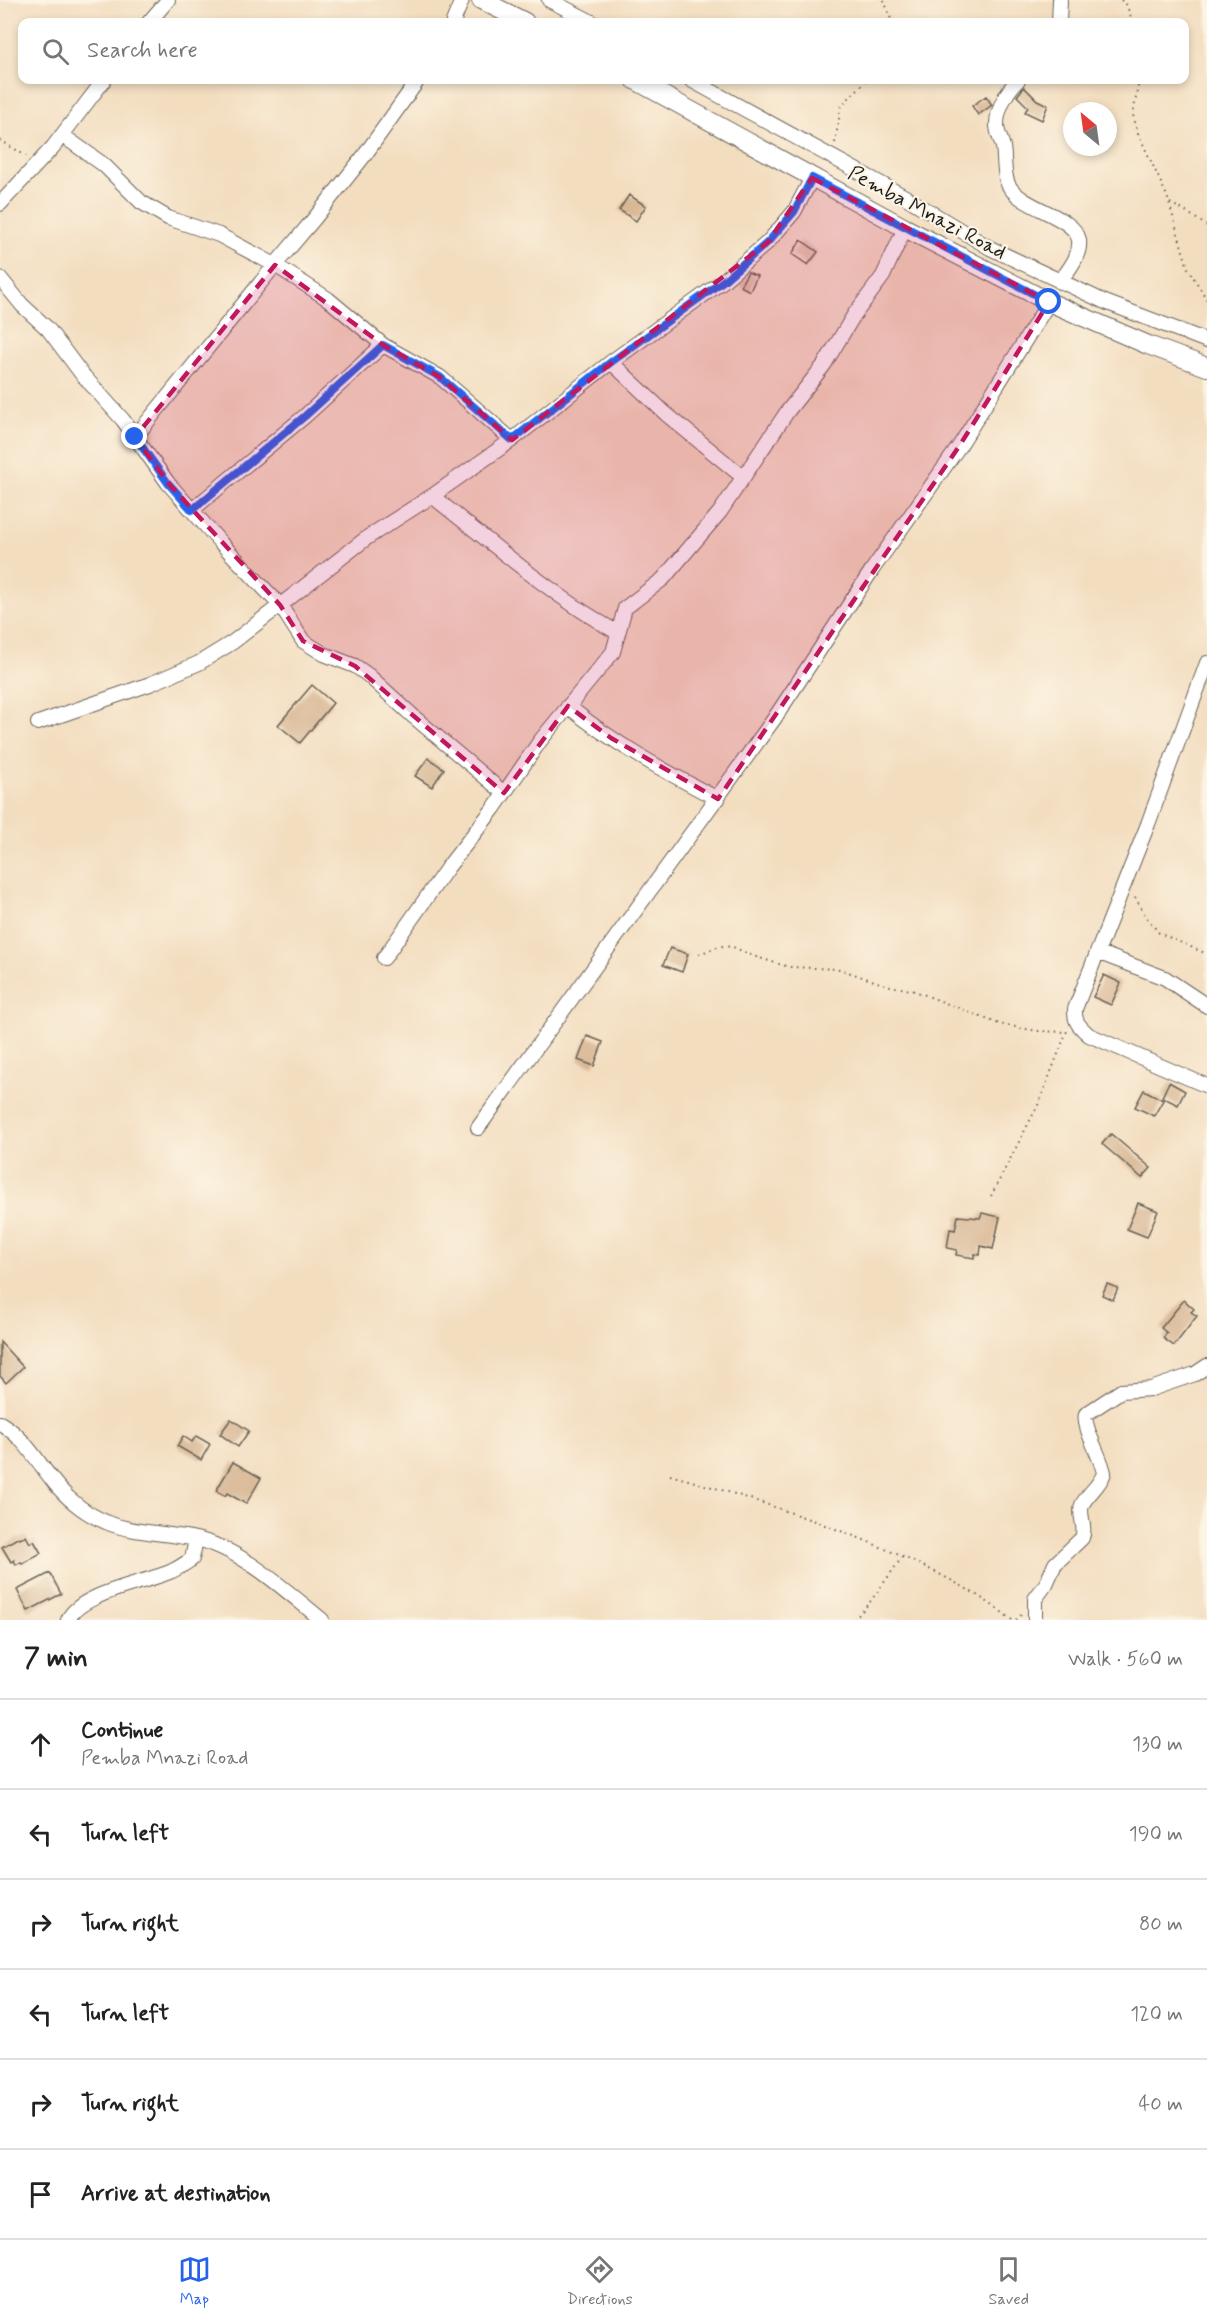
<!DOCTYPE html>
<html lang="en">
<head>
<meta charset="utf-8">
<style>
  :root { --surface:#fff; --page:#f6f6f6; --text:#222; --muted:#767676; --line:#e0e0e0; --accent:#2563eb }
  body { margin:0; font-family:Mynerve,sans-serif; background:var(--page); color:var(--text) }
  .compass { position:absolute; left:1063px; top:102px; width:54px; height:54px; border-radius:50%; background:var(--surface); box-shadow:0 3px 9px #0003; rotate:331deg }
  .stop { position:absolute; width:18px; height:18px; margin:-14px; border:4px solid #2563eb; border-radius:50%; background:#fff }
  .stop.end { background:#2563eb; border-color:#fff; box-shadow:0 2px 6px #0008 }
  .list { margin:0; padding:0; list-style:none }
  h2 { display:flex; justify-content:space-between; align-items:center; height:78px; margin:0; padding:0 24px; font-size:26px }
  h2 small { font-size:20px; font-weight:400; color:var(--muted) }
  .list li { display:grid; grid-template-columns:39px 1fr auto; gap:18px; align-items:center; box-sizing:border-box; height:90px; padding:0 24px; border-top:2px solid var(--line) }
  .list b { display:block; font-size:22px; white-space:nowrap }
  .list p { margin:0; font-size:20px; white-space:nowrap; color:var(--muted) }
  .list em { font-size:20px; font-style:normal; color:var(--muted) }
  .icon { flex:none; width:33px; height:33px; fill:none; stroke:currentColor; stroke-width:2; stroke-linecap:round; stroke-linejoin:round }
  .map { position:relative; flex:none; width:1207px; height:1620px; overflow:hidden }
  .search { position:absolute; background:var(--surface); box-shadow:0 3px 9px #0003; left:18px; right:18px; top:18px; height:66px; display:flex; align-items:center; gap:15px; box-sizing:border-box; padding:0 21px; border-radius:12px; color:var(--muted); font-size:22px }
  .sheet { height:618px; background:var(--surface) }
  nav { display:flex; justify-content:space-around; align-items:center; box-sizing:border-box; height:84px; border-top:2px solid var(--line); background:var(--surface); font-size:16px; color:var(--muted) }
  nav a { display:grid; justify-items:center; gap:3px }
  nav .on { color:var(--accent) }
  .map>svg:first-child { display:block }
  .building { fill:#d8b794 }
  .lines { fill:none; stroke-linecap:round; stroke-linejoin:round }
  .street-casing { stroke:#676055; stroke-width:16 }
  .secondary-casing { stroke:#676055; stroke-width:20 }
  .path { stroke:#676055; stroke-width:2; stroke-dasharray:1.5 4.5; stroke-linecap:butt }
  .street { stroke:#fff; stroke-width:14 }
  .secondary { stroke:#fff; stroke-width:18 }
  .route { stroke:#2563eb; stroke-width:8 }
  .marked { fill:#c2185b; fill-opacity:0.2; stroke:#c2185b; stroke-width:4.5; stroke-dasharray:12 8; stroke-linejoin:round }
  .labels { text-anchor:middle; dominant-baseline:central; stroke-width:4.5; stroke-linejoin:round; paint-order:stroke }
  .street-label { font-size:21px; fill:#1c1c1c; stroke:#fcf5e5 }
</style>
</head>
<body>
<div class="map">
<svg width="1207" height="1620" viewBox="0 0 1207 1620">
  <rect width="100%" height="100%" fill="#fcf5e5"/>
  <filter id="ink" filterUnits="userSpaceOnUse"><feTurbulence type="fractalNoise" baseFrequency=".0167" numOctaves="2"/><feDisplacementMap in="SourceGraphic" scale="12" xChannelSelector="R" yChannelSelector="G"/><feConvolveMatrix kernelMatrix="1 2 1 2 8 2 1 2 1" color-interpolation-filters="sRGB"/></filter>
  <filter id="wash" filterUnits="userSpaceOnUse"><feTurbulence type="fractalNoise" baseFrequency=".008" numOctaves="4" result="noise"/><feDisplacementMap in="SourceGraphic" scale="24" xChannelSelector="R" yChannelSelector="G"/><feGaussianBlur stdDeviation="1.35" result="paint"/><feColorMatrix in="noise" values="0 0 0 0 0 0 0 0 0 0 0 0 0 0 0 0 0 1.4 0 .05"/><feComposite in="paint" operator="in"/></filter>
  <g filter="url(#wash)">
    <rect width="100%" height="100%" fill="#f3ddbf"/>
    <g id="blocks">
      <!-- building -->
      <path class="building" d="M 1024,87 L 1037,100 L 1048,105 L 1042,120 L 1025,112 L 1028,107 L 1017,96 Z
        M 986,96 L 992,105 L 978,115 L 972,106 Z
        M 629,195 L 646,206 L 636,221 L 619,210 Z
        M 801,240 L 818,252 L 808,265 L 792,254 Z
        M 748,272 L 757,276 L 750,291 L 740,286 Z
        M 312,685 L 333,703 L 300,743 L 278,725 Z
        M 428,758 L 444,769 L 432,787 L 415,776 Z
        M 670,948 L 688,954 L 682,972 L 663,965 Z
        M 1104,975 L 1121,983 L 1111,1005 L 1093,997 Z
        M 587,1036 L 603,1042 L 594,1066 L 578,1060 Z
        M 1169,1082 L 1185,1091 L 1178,1105 L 1162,1097 Z
        M 1144,1090 L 1163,1100 L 1154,1116 L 1135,1107 Z
        M 1111,1134 L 1151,1168 L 1142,1178 L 1102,1144 Z
        M 1138,1203 L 1158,1211 L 1147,1237 L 1127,1229 Z
        M 982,1213 L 1000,1217 L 993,1249 L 981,1246 L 980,1255 L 975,1254 L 974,1258 L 956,1255 L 957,1250 L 947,1248 L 950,1229 L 955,1230 L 958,1216 L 980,1218 Z
        M 1107,1284 L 1118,1288 L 1113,1300 L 1102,1295 Z
        M 1184,1300 L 1194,1309 L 1191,1312 L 1197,1316 L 1174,1346 L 1163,1338 L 1167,1333 L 1161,1328 Z
        M 0,1342 L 23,1367 L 6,1383 L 0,1376 Z
        M 231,1419 L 249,1431 L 238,1447 L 220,1434 Z
        M 183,1436 L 192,1442 L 196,1436 L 210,1444 L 201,1460 L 177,1446 Z
        M 233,1462 L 261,1478 L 246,1504 L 227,1493 L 225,1496 L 216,1491 Z
        M 26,1536 L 30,1543 L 34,1541 L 41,1553 L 22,1564 L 21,1562 L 16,1565 L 14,1560 L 11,1562 L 2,1547 L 19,1537 L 20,1539 Z
        M 50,1573 L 61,1594 L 28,1611 L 17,1590 Z"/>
    </g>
  </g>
  <g filter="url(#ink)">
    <use href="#blocks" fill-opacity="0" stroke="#676055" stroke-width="1.5"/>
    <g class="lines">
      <!-- street casing -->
      <g class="street-casing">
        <path id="street" d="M 549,0 L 592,22
          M 149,22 L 168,0
          M 453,22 L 462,0
          M 1059,22 L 1060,0
          M 691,80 L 907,198 L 990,248 L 1105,302 L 1207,341
          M 1018,80 C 1007,91 997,108 997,125 C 997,133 1001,139 1003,147 C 1005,159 1003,172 1008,184 C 1020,209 1074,215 1079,240 C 1081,256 1068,270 1060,282
          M 62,135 L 104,165 L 141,202 L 168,218 L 219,235 L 275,265 L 328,299 L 383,345 L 440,377 L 512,440
          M 0,204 L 53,147 L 104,80
          M 0,278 L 22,305 L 48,329 L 81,373 L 123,420 L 168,483 L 220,542 L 280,605 L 303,641 L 324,654 L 355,666 L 368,675 L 414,717 L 504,793
          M 611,362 L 666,414 L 743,477
          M 135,437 L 275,265 L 314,219 L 364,156 L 418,80
          M 432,496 C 493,544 551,595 618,633
          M 192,510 L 305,416 L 383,345
          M 1207,663 L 1148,824 L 1075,1009 C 1074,1022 1079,1026 1089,1035 L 1207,1086
          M 568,706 C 614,744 666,772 718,799
          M 38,723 L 150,684 L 199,663 L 233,642 L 368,537 L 432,496 L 512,440 L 611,362 L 723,281 L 768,242 L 794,212 L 812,178
          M 1097,952 L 1165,978 L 1207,1006
          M 384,958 L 448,867 L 494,808 L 540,741 L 613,652 L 625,608 L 663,579 L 720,512 L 787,412 L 824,365 L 854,315 L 883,276 L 905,228
          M 478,1128 L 774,719 L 872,570 L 960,445 L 1049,302
          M 0,1423 C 26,1438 39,1465 58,1487 C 70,1501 88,1515 106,1522 C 131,1533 169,1533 196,1539 C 242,1549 286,1591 322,1620
          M 68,1620 C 79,1593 146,1583 172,1571 C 179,1568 186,1563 192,1559 L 196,1539
          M 1035,1620 L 1035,1599 L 1046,1584 L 1055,1564 L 1082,1538 C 1087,1525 1078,1516 1082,1505 C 1087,1494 1100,1486 1104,1473 C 1102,1458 1082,1427 1086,1414 L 1121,1391 L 1151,1389 L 1195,1374 L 1207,1366"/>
      </g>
      <!-- secondary casing -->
      <g class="secondary-casing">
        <path id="secondary" d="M 481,0 L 525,22
          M 635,80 L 905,228 L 1049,302 L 1148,345 L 1207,367"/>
      </g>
      <!-- path -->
      <path class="path" d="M 884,0 L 892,22
        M 1121,0 L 1126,4 L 1133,22
        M 1139,80 L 1133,115 L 1138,133 L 1167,196 L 1188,268 L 1207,300
        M 0,140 L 26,156
        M 835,143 L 841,106 L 867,80
        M 1170,203 L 1185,211 L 1207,226
        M 1135,897 L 1147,918 L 1159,933 L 1207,954
        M 699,954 L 720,946 L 733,947 L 753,956 L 789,967 L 839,969 L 886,985 L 915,991 L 999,1024 L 1037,1031 L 1067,1032
        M 991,1196 L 1038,1105 L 1067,1031
        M 670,1475 C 736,1493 801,1515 864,1540 C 916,1562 967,1584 1012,1620
        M 854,1620 L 870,1602 L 903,1556
        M 1016,1620 L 1021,1615"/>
      <!-- street -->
      <use href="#street" class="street"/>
      <!-- secondary -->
      <use href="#secondary" class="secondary"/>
    </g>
  </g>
  <g class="lines" filter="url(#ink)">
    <!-- route -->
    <path class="route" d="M 135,437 L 168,483 L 192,510 L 305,416 L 383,345 L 440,377 L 512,440 L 611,362 L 723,281 L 768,242 L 794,212 L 812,178 L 1049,302"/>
  </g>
  <!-- marked area -->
  <path class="marked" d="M 812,178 L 1049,302 L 960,445 L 718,799 L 611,738 L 568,706 L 504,793 L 355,666 L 303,641 L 280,605 L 168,483 L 135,437 L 275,265 L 383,345 L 440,377 L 512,440 L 768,242 Z"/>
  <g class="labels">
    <!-- street labels -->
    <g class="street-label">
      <text transform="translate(927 213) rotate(28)">Pemba Mnazi Road</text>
    </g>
  </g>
</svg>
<svg class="compass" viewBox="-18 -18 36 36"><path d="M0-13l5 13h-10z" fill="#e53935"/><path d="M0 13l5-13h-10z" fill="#767676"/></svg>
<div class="stop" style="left:1049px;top:302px"></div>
<div class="stop end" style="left:135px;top:437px"></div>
<div class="search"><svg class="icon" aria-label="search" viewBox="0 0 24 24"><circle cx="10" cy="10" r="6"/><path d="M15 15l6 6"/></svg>Search here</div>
</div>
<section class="sheet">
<h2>7 min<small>Walk · 560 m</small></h2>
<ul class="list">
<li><svg class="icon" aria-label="ahead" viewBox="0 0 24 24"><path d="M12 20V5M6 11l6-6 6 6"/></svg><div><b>Continue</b><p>Pemba Mnazi Road</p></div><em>130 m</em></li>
<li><svg class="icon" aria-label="left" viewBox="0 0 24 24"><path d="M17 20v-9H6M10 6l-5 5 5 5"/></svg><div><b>Turn left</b></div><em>190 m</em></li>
<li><svg class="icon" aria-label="right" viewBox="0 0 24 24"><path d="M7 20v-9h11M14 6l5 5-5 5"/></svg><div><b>Turn right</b></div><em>80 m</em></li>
<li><svg class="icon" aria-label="left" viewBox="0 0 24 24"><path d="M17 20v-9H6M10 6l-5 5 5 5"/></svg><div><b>Turn left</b></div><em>120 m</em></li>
<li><svg class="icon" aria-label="right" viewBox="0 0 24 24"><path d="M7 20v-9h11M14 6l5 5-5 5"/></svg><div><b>Turn right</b></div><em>40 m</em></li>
<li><svg class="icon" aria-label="arrive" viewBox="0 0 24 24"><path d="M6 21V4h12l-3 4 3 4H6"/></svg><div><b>Arrive at destination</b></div></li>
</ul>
</section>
<nav>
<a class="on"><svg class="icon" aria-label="map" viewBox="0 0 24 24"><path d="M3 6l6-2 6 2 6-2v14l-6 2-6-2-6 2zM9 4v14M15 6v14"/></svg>Map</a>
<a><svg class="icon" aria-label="directions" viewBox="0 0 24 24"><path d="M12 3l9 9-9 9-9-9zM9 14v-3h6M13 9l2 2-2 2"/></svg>Directions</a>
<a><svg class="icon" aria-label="saved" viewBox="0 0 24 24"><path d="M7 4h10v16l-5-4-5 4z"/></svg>Saved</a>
</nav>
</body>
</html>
